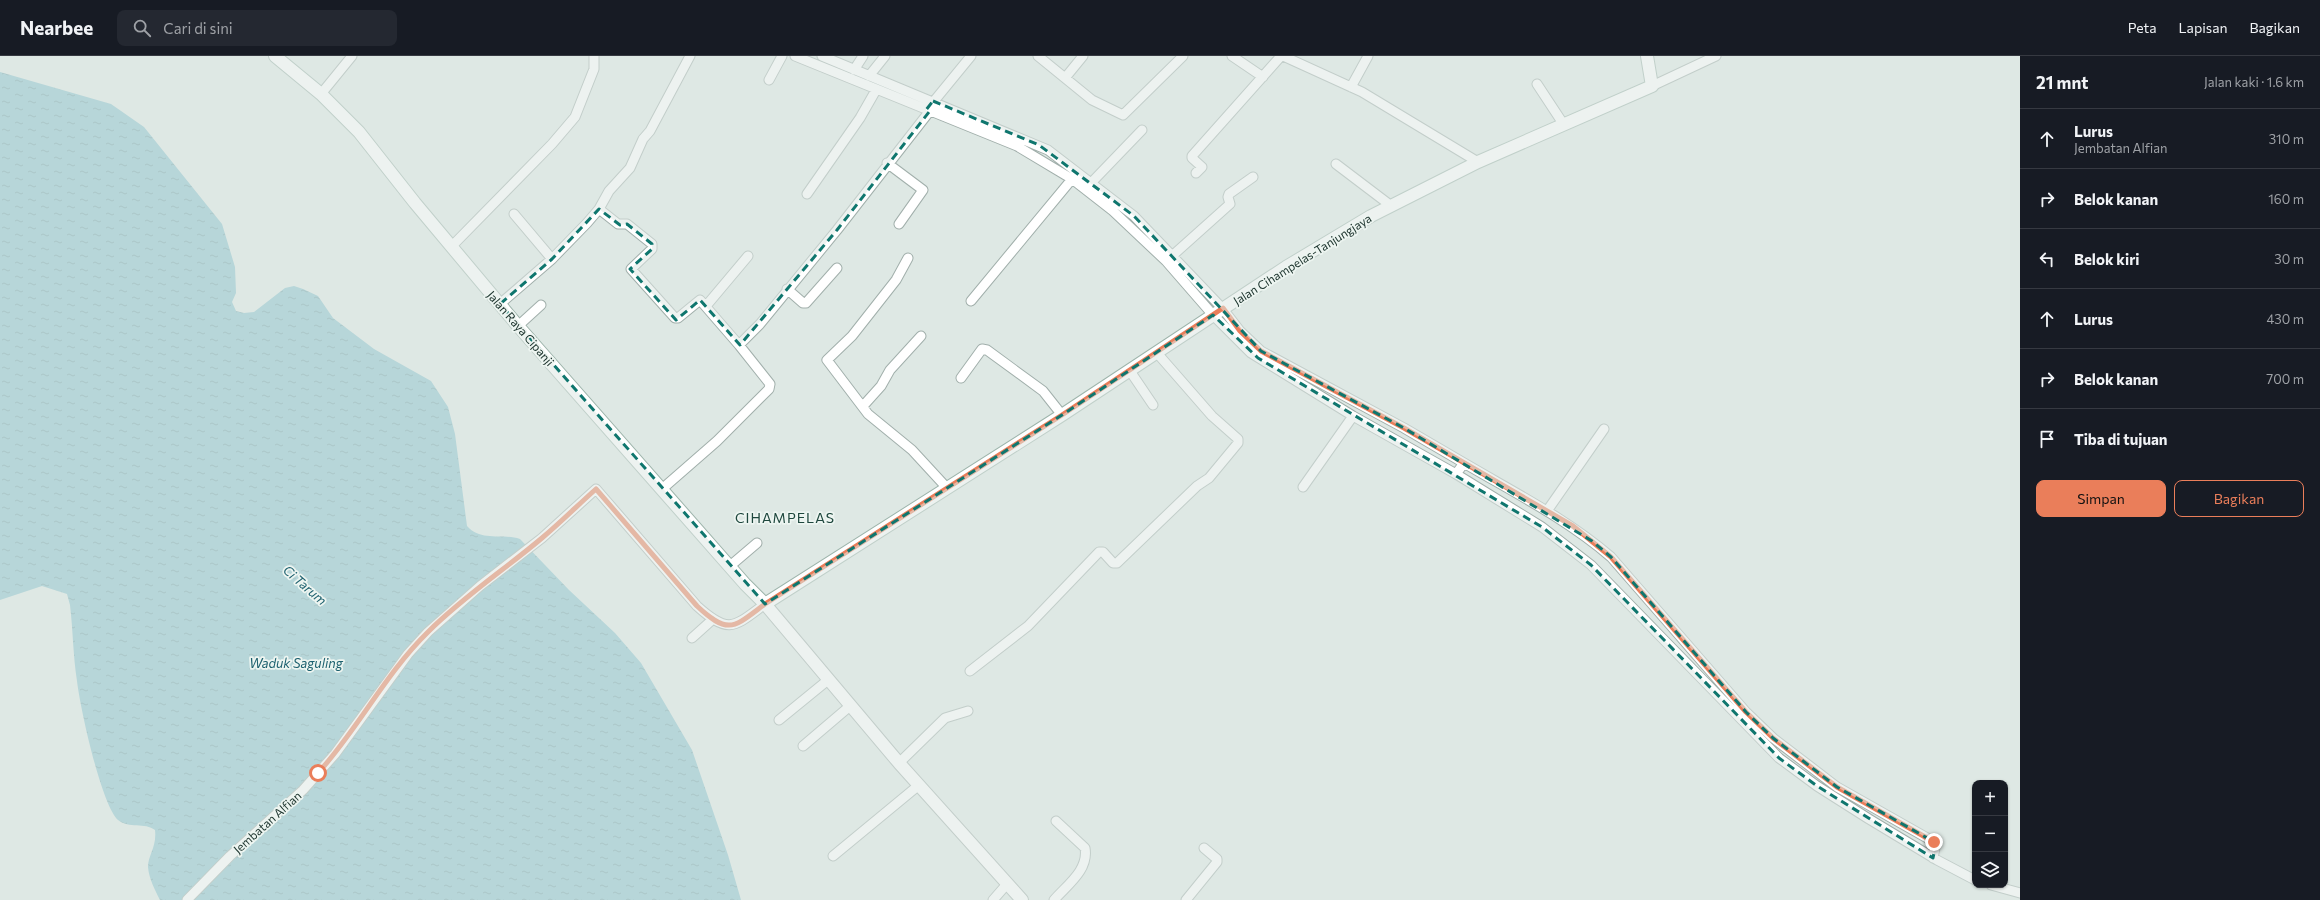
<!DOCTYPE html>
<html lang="id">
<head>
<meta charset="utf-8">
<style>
  :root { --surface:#171b24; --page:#242831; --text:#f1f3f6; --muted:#9ea1a6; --line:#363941; --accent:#ea7e5a }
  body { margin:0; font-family:Commissioner,sans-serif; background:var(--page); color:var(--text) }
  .controls { position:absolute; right:12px; bottom:12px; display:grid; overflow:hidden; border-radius:8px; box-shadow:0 1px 3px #0004 }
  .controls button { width:36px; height:36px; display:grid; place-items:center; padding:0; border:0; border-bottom:1px solid var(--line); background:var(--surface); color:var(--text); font:20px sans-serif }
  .stop { position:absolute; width:12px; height:12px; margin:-9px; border:3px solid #ea7e5a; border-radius:50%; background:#fff }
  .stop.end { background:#ea7e5a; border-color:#fff; box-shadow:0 1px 4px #0008 }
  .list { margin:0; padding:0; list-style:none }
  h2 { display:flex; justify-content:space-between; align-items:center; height:52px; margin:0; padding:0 16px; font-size:17px }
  h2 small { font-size:13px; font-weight:400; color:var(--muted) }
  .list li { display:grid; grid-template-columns:26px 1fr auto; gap:12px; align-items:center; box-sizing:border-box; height:60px; padding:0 16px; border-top:1px solid var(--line) }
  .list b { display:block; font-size:15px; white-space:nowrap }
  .list p { margin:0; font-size:13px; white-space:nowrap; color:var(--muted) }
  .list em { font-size:13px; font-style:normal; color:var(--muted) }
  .actions { display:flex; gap:8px; padding:12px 16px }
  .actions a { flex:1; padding:9px 0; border:1px solid var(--accent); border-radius:8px; text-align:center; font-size:14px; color:var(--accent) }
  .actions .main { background:var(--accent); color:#111 }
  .icon { flex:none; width:22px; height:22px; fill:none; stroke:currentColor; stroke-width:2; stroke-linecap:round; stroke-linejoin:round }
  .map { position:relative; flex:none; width:2020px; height:844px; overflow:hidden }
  header { display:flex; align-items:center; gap:24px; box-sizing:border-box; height:56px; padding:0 20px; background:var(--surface); border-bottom:1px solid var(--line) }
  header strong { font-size:19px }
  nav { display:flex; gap:22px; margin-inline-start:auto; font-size:14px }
  .search { width:280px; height:36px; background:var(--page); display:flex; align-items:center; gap:10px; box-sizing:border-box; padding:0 14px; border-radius:8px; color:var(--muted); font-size:15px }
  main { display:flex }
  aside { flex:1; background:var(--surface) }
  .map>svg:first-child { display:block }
  .water { fill:url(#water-ripples) }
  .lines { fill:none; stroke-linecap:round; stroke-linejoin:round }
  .minor-casing { stroke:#a1afab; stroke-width:11 }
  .tertiary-casing { stroke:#a1afab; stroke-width:14 }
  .secondary-casing { stroke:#9db4ab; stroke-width:14 }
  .minor { stroke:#fff; stroke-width:9 }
  .tertiary { stroke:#fff; stroke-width:12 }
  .secondary { stroke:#fff; stroke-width:12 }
  .route { stroke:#ea7e5a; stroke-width:5 }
  .marked { fill:none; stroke:#0f766e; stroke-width:3; stroke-dasharray:8 5; stroke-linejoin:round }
  .labels { text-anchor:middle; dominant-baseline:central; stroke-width:3.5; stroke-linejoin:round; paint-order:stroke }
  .street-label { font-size:12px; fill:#203731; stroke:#edf5f1 }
  .water-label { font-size:13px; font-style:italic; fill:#1e616f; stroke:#edf5f1 }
  .quarter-label { font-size:14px; letter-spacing:1px; fill:#1e473d; stroke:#edf5f1 }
</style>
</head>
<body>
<header>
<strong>Nearbee</strong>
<div class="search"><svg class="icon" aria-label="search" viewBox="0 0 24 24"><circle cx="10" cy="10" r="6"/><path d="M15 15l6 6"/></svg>Cari di sini</div>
<nav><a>Peta</a><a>Lapisan</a><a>Bagikan</a></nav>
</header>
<main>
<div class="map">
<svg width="2020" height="844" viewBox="0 0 2020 844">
  <defs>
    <pattern id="water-ripples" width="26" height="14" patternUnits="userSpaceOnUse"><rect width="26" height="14" fill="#87c1cc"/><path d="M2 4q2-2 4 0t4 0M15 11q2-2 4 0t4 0" fill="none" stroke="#6e9ea6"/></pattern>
  </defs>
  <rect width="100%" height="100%" fill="#dee8e4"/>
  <!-- water -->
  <path class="water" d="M 0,16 L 111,48 L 144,71 L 222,168 L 235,211 L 236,237 L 232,246 L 236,255 L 244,257 L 254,256 L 285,232 L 294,230 L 303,233 L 318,240 L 333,262 L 374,293 L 431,325 L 448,351 L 455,378 L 467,470 C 481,486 502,477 520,483 L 569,534 L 615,577 L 641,607 L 692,694 L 728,799 L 741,844 L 160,844 C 155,834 149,823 148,811 C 148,799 157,791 155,774 C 145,766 129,773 118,764 C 101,748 80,651 77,625 C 73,599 73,574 70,549 L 67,538 L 42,530 L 0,544 Z"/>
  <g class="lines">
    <!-- minor casing -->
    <g class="minor-casing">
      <path id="minor" d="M 795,0 L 1017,90 L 1072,123 L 1113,155 L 1166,205 L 1213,259 L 1251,297 L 1353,360 L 1456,418
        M 822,0 L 1048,94 L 1134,160 L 1223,253 L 1240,275 L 1261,295 L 1404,372 L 1464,407 L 1456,418 L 1542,471 L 1591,509 L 1779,702 L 1817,730 L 1869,763 L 1937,804 L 1975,824
        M 1038,0 L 1092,44 L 1123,59 L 1183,0
        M 1232,0 L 1263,21
        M 1283,0 L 1362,36 L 1478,106
        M 854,14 L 863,0
        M 869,20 L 885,0
        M 1065,22 L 1083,0
        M 769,24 L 782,0
        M 1537,28 L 1564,69
        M 1652,30 L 1716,0
        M 1351,31 L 1368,0
        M 321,38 L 352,0
        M 930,50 L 971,0
        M 887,107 L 923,134 L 899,168
        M 1336,108 L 1390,149
        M 1196,117 L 1202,111 L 1192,102 L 1192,100 L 1281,0
        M 1091,127 L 1142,74
        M 807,138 L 860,62 L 876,34
        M 599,153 L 618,168 L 627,168 L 652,188 L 652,193 L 631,213 L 675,262 L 678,262 L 700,244 L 739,289 L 770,328 L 769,333 L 717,385 L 662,433
        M 514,158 L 552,203
        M 451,191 L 552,88 L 575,61 L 594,13 L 594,0
        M 1173,199 L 1230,148 L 1228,141 L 1229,138 L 1253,121
        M 908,202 L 896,224 L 852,280 L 827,304 L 868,358 L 912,394 L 947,432
        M 787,233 L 803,247 L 806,247 L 837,212
        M 971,245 L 1072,123
        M 500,248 L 552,203 L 587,167 L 599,153 L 609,135 L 630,112 L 643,83 L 650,75 L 690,0
        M 706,250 L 748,200
        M 518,270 L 541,249
        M 739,289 L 760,268 L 837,174 L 929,56
        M 1130,315 L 1153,349
        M 961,322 L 982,293 L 987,294 L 1043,335 L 1062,359
        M 863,350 L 881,330 L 890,314 L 921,280
        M 1464,407 C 1515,437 1567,463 1611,501 L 1746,656 L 1773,682 L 1837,731 L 1936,787 L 1933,802
        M 1303,431 L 1353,360
        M 1547,455 L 1604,373
        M 730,510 L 757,487
        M 692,582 L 712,564
        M 970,615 L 1028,570 L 1099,496 L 1103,496 L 1113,507 L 1117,507 L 1197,430 L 1209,422 L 1238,387 L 1238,383 L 1212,360 L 1157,297
        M 779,664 L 828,624
        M 803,690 L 850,650
        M 899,707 L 945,662 L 968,655
        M 833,800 L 919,729
        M 1991,829 L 2020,837
        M 187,844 L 230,800 L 303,734 L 335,698 L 408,598 L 428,576 L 480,530 L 542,482 L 596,433 L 697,550 C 729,579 734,571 765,548
        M 993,844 L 1007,828
        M 1054,844 C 1067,829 1089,814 1085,792 L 1056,765
        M 1186,844 L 1217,806 L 1217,803 L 1204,792"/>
    </g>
    <!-- tertiary casing -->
    <g class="tertiary-casing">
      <path id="tertiary" d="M 765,548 L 899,707 L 1022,844"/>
    </g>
    <!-- secondary casing -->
    <g class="secondary-casing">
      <path id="secondary" d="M 275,0 L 321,38 L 359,76 L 415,147 L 518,270 L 745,528 L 765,548 L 1062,359 L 1286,211 L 1371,160 L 1478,106 L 1652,30 L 1647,0"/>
    </g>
    <!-- minor -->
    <use href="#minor" class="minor"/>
    <!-- tertiary -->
    <use href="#tertiary" class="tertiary"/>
    <!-- secondary -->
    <use href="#secondary" class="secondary"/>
  </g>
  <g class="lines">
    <!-- route -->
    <path class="route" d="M 318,717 C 358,673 385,618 428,576 C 463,541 504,514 542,482 C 561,466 578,449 596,433 L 697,550 C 729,580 734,571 765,548 L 1062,359 L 1223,252 L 1240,275 L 1261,295 L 1404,372 L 1573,470 L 1611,501 L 1746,656 L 1773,682 L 1837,731 L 1934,786"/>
  </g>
  <!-- marked area -->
  <path d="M0 0H2020V844H0ZM 933,45 L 1039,89 L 1134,160 L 1261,295 L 1404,372 L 1592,485 L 1611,501 L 1746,656 L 1773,682 L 1837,731 L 1936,787 L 1933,802 L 1817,730 L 1779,702 L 1591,509 L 1542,471 L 1258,302 L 1213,259 L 1062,359 L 765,548 L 500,248 L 552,203 L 599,153 L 620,169 L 627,168 L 652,188 L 652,193 L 630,213 L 676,264 L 700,244 L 740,289 L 837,174 L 929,56 L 926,54 Z" fill="#dee8e4" fill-opacity=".55" fill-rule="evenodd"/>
  <path class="marked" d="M 933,45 L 1039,89 L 1134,160 L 1261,295 L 1404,372 L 1592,485 L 1611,501 L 1746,656 L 1773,682 L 1837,731 L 1936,787 L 1933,802 L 1817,730 L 1779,702 L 1591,509 L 1542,471 L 1258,302 L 1213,259 L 1062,359 L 765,548 L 500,248 L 552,203 L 599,153 L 620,169 L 627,168 L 652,188 L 652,193 L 630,213 L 676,264 L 700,244 L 740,289 L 837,174 L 929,56 L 926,54 Z"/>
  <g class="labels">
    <!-- street labels -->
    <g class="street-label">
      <text transform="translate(1302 203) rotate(-32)">Jalan Cihampelas-Tanjungjaya</text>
      <text transform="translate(521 272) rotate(49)">Jalan Raya Cipanji</text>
      <text transform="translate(267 766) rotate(-42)">Jembatan Alfian</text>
    </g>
    <!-- water labels -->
    <g class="water-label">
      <text transform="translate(305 529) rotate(41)">Ci Tarum</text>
      <text x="296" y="607">Waduk Saguling</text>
    </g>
    <!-- quarter labels -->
    <g class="quarter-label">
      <text x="785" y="461">CIHAMPELAS</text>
    </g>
  </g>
</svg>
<div class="controls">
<button>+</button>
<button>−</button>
<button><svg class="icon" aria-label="layers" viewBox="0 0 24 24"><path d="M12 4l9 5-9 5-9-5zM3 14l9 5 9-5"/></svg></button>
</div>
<div class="stop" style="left:318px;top:717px"></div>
<div class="stop end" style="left:1934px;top:786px"></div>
</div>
<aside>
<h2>21 mnt<small>Jalan kaki · 1.6 km</small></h2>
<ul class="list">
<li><svg class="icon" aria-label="ahead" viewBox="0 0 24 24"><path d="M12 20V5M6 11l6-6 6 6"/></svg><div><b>Lurus</b><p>Jembatan Alfian</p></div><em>310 m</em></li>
<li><svg class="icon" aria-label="right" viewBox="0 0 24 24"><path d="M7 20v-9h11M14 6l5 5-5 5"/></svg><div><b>Belok kanan</b></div><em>160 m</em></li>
<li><svg class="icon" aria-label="left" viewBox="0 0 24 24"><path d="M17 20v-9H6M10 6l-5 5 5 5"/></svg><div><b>Belok kiri</b></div><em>30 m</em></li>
<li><svg class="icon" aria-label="ahead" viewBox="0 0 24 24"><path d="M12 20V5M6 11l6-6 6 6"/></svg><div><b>Lurus</b></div><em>430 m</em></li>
<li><svg class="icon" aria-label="right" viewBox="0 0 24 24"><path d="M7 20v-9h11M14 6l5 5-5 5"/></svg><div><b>Belok kanan</b></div><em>700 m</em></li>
<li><svg class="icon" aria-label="arrive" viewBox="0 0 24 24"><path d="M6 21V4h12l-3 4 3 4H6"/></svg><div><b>Tiba di tujuan</b></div></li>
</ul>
<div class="actions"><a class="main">Simpan</a><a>Bagikan</a></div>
</aside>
</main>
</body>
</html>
